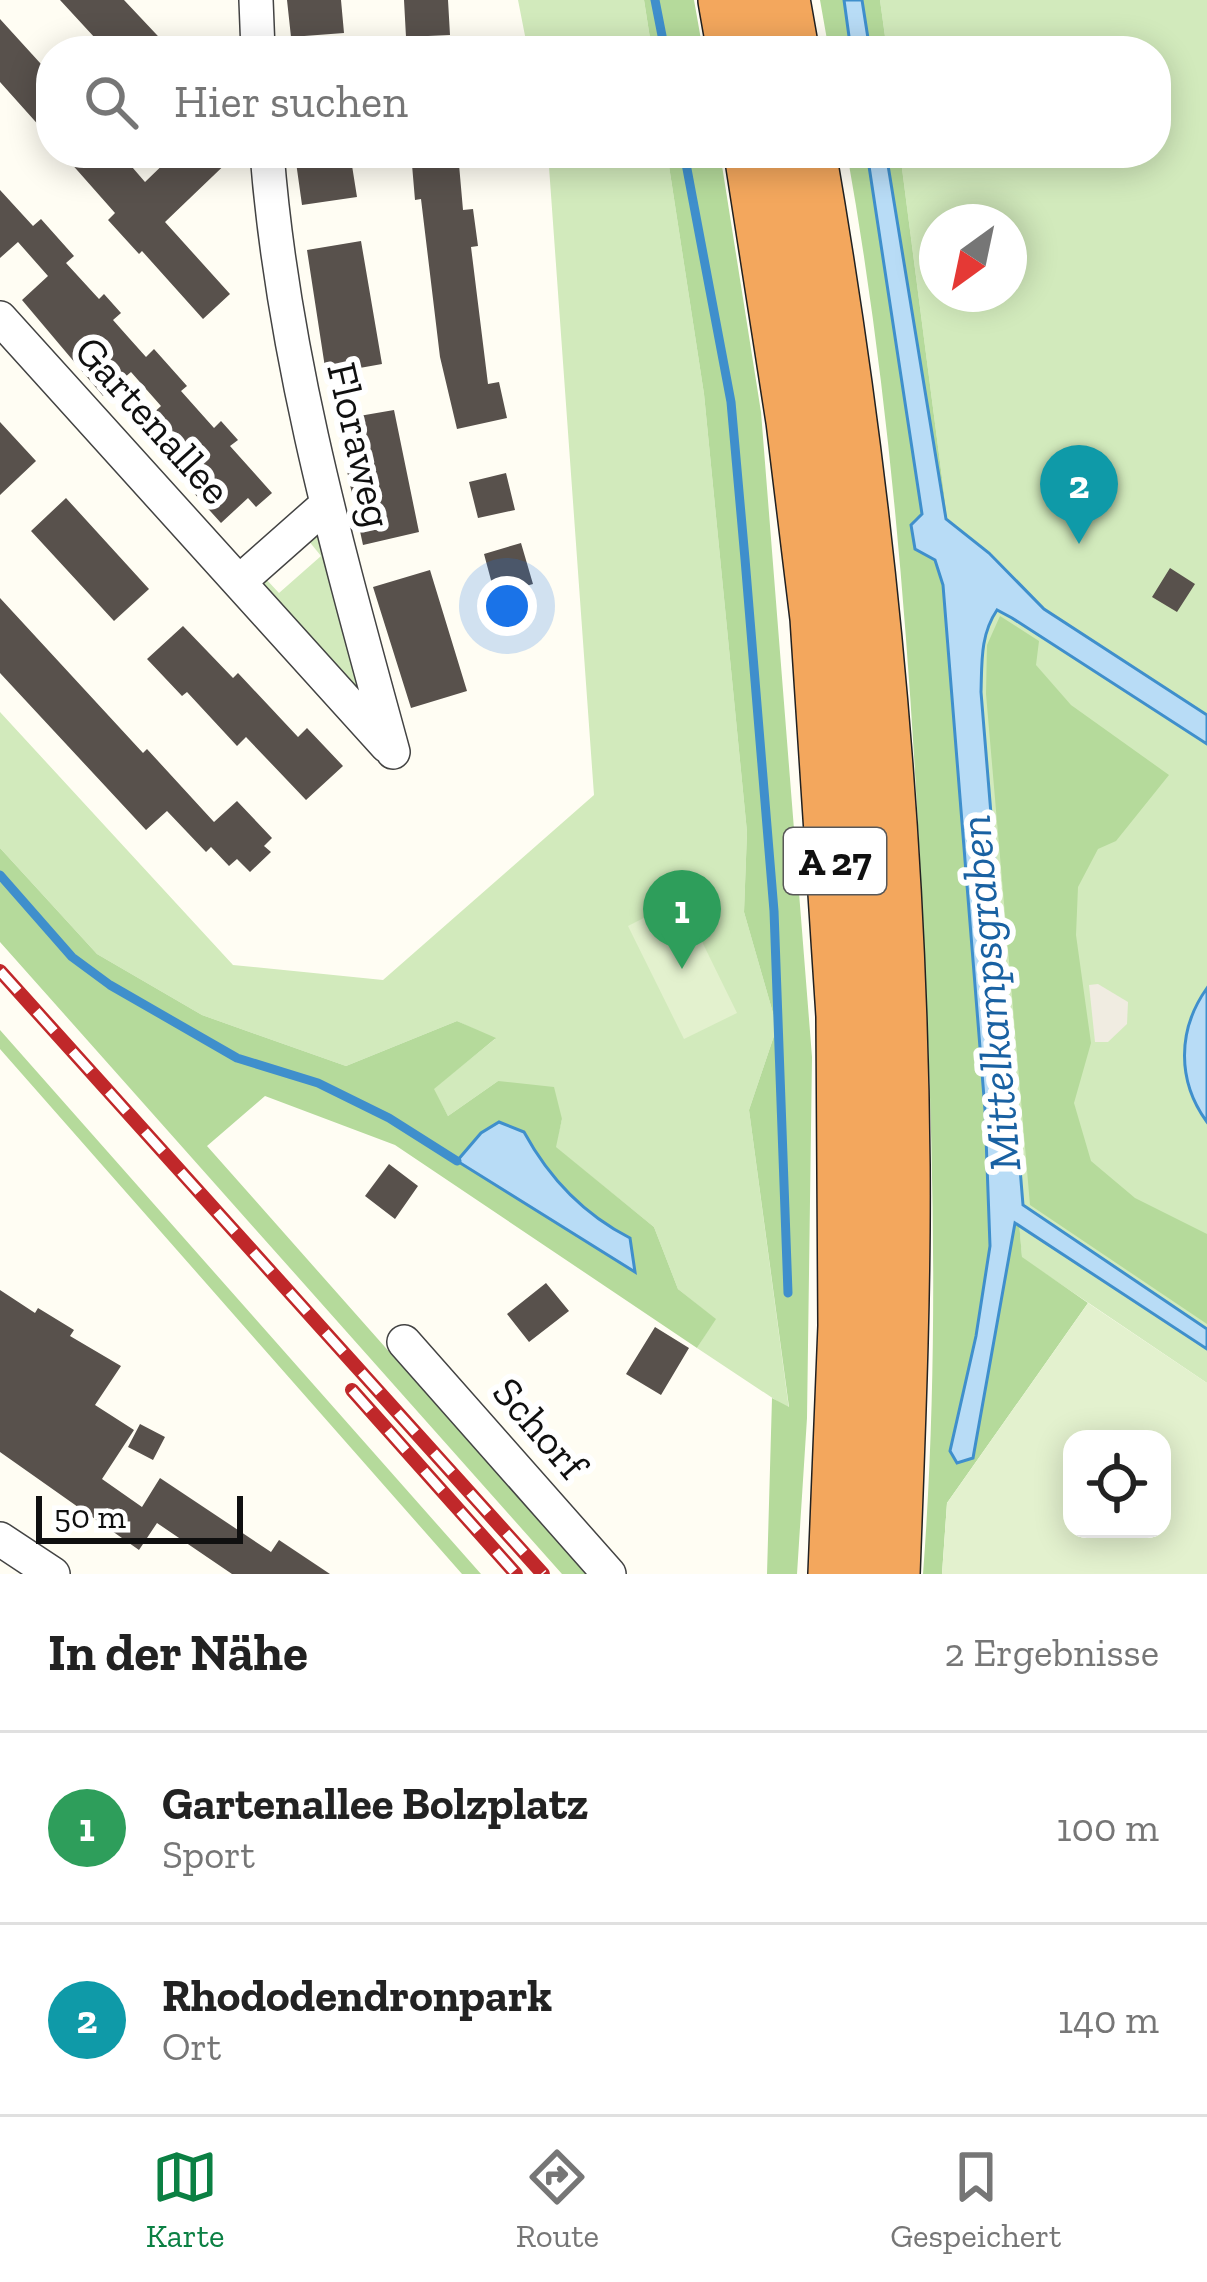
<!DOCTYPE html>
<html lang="de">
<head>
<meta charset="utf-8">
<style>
  :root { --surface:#fff; --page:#f2f2f2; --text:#222; --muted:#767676; --line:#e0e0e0; --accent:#0b8043 }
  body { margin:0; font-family:"Zilla Slab",serif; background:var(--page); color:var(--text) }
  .controls { position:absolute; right:36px; bottom:36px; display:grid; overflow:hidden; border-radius:24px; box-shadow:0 6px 30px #0003 }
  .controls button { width:108px; height:108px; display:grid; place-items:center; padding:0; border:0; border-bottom:3px solid var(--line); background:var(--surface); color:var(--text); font:60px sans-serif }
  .compass { position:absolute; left:919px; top:204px; width:108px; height:108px; border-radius:50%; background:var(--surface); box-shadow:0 6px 30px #0003; rotate:213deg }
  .scale { position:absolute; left:36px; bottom:30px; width:207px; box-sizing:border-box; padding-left:12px; border:6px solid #101010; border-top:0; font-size:33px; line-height:42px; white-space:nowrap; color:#101010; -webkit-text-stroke:9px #fff; paint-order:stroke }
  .you { position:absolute; left:507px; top:606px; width:42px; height:42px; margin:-30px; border:9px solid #fff; border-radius:50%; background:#1a73e8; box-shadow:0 0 0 18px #1a73e833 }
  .badge { display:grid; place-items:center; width:78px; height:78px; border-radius:50%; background:var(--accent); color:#fff; font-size:39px; font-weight:700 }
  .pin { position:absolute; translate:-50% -99px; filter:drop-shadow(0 3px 6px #0008) }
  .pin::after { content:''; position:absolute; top:63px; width:42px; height:36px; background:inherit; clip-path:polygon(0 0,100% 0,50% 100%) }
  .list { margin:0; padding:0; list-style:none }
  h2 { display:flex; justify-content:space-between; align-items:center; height:156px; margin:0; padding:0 48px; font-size:51px }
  h2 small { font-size:39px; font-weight:400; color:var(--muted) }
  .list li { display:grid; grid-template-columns:78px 1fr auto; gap:36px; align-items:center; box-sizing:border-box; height:192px; padding:0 48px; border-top:3px solid var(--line) }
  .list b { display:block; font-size:45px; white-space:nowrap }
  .list p { margin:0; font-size:39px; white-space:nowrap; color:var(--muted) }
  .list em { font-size:39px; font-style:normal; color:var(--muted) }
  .icon { flex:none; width:66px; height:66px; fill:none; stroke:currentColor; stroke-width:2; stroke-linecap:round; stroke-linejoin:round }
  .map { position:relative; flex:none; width:1207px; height:1574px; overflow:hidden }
  .search { position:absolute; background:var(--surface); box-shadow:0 6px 30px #0003; left:36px; right:36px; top:36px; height:132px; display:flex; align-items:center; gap:30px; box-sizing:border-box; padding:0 42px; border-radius:48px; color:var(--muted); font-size:45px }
  .sheet { height:540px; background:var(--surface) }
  nav { display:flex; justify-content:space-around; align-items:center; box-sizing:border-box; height:168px; border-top:3px solid var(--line); background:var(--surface); font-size:33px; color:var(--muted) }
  nav a { display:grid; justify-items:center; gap:6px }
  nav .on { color:var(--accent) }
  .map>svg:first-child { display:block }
  .green { fill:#d2eabc; fill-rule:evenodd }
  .forest { fill:#b5da9b; fill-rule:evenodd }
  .pitch { fill:#e3f1ce; fill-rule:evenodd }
  .plaza { fill:#f0ece1 }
  .water { fill:#b8dcf6; stroke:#3f8fcc; stroke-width:3 }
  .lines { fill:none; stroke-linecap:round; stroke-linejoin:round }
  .stream { stroke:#3f8fcc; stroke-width:9 }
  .building { fill:#58514c }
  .street-casing { stroke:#434343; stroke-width:36 }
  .highway-casing { stroke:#212121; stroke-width:60 }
  .street { stroke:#fff; stroke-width:33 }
  .highway { stroke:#f3a75d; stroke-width:57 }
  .rail-casing { stroke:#c0282a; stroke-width:14 }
  .rail { stroke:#fff; stroke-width:9; stroke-dasharray:27; stroke-linecap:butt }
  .labels { text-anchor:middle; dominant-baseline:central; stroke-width:12; stroke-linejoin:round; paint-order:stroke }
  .shield { fill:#fff; stroke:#585858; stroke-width:3 }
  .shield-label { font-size:39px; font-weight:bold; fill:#101010 }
  .street-label { font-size:42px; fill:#101010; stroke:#fff }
  .water-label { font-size:45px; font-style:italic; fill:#1961a2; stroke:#fff }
</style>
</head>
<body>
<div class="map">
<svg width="1207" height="1574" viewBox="0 0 1207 1574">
  <rect width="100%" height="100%" fill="#fffdf3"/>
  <!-- green -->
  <path class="green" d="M 518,0 L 644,0 L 652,51 L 528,51 Z
    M 880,0 L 1207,0 L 1207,1383 L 1022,1258 L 983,794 L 900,153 L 1156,153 L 1156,51 L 887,51 ZM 937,222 L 1009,222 L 1009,294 L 937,294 Z
    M 548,153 L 667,153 L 704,394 L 747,832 L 744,912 L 777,1027 L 749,1110 L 789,1409 L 697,1348 L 715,1319 L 678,1289 L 654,1227 L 555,1147 L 562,1119 L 498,1081 L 448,1116 L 433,1089 L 495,1039 L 457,1021 L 346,1066 L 202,1015 L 97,954 L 0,848 L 0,712 L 233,965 L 383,980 L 594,795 Z
    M 319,531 L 377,713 L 261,588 L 265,578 L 279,593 L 321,556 L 308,540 Z"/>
  <!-- forest -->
  <path class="forest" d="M 644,0 L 694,0 L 703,51 L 652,51 Z
    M 820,0 L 880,0 L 887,51 L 829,51 Z
    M 667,153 L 720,153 L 761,412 L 812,1057 L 807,1418 L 797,1574 L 767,1574 L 772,1398 L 789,1407 L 749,1110 L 777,1027 L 744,912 L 747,832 L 704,394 Z
    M 847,153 L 900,153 L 983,794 L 1022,1257 L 1088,1303 L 947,1503 L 942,1574 L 923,1574 C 940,1350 933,1127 922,903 C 910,652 891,400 847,153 Z
    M 1000,616 L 1039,641 L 1036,665 L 1071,705 L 1169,775 L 1116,841 L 1098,849 L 1078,887 L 1076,935 L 1091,1043 L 1074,1103 L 1091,1161 L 1135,1198 L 1207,1234 L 1207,1324 L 1030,1205 L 986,694 L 987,645 Z
    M 0,848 L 97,954 L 202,1015 L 346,1066 L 457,1021 L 496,1038 L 434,1089 L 448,1116 L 498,1081 L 554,1087 L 562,1119 L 556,1147 L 654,1227 L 678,1289 L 716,1319 L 697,1348 L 395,1145 L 265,1096 L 207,1146 L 586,1574 L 562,1574 L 0,942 ZM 524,1132 C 549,1178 582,1214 629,1238 L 634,1271 L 458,1161 L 481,1133 Z
    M 0,1030 L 481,1574 L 462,1574 L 0,1049 Z"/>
  <!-- pitch -->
  <path class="pitch" d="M 681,899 L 737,1013 L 684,1039 L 628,926 Z
    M 1088,1303 L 1207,1383 L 1207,1574 L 942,1574 L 947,1503 ZM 1162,1439 L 1162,1529 L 1072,1529 L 1072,1439 Z"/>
  <!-- plaza -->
  <path class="plaza" d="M 1098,984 L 1128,1002 L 1127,1024 L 1108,1042 L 1095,1042 L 1089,985 Z"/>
  <!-- water -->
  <path class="water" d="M 844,0 L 862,0 L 870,51 L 851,51 Z
    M 867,153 L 886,153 L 946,519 L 989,553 L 1044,609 L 1207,715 L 1207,744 L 1012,618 L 997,610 C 980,635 982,663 981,692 L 1023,1205 L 1207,1329 L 1207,1349 L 1015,1223 L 973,1458 L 957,1463 L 950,1451 L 976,1336 L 990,1246 L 985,1110 L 943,585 L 935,560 L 915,549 L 911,525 L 922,514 Z
    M 1207,988 L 1207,1122 C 1177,1081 1177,1030 1207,988 Z
    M 499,1122 L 524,1132 C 549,1178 583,1214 630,1238 L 635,1272 L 457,1161 L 481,1133 Z"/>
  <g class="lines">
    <!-- stream -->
    <path class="stream" d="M 655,0 L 665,51
      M 684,153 L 731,402 L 745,559 L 774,911 L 788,1293
      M 0,875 L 72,957 L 110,985 L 237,1058 L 318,1083 L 389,1118 L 457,1161"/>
  </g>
  <!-- building -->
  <path class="building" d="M 60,0 L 124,0 L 172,51 L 107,51 Z
    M 287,0 L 341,0 L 344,33 L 291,37 Z
    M 404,0 L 448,0 L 450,35 L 406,37 Z
    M 0,19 L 51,75 L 51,139 L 0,82 Z
    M 62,153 L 120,153 L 145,182 L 175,153 L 237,153 L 165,222 L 230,294 L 203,319 L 142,251 L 139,254 L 108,220 L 115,213 Z
    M 308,153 L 350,153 L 357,197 L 302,205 L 295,155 Z
    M 411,153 L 458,153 L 463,210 L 473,209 L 478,246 L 471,247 L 488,384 L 499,382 L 507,418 L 457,429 L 440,357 L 421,199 L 415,200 Z
    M 0,190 L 33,226 L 41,219 L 74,256 L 66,263 L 99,299 L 104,294 L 121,313 L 113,320 L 129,338 L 146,357 L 154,349 L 187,386 L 181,391 L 214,428 L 221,421 L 238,440 L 230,446 L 272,493 L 256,507 L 248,498 L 221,523 L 136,429 L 161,406 L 131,372 L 103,396 L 22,300 L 48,276 L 18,242 L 0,258 Z
    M 361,241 L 382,364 L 326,374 L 307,250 Z
    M 394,410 L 419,532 L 363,545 L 336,420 Z
    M 0,422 L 36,461 L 0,495 Z
    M 506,473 L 515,510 L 478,518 L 469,482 Z
    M 66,498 L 149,589 L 114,621 L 31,531 Z
    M 521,543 L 533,584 L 495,595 L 484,554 Z
    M 1170,568 L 1195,584 L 1177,612 L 1152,597 Z
    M 430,570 L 467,691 L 411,708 L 373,587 Z
    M 0,598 L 143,753 L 147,749 L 214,822 L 237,801 L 272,838 L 264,846 L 271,852 L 250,872 L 237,859 L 229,866 L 211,847 L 206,852 L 167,811 L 146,830 L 0,673 Z
    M 183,626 L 233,678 L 238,673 L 298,737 L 307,728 L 343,766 L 306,800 L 246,737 L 237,746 L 187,692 L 182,696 L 147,659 Z
    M 389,1164 L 418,1186 L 395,1219 L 365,1196 Z
    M 546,1283 L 569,1311 L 529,1342 L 507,1314 Z
    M 0,1290 L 35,1313 L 38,1308 L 74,1330 L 70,1336 L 121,1366 L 95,1405 L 134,1430 L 102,1479 L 142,1507 L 160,1478 L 271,1552 L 279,1540 L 330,1574 L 232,1574 L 157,1523 L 139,1550 L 0,1452 Z
    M 655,1327 L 689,1348 L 661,1395 L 626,1374 Z
    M 140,1424 L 165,1437 L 153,1460 L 128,1447 Z"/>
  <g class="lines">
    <!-- street casing -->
    <g class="street-casing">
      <path id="street" d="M 256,0 L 258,51
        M 267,153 C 283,359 339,554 393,752
        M 0,318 L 387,746
        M 239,582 L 325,506
        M 404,1342 L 609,1574
        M 0,1539 L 53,1574"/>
    </g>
    <!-- highway casing -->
    <g class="highway-casing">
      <path id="highway" d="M 727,0 L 736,51
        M 781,0 L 790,51
        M 753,153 L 795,421 L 819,618 L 845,1016 L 847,1326 L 837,1574
        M 807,153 C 865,487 898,827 901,1165 C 902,1302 896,1438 891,1574"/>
    </g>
    <!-- street -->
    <use href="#street" class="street"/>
    <!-- highway -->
    <use href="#highway" class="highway"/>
    <!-- rail casing -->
    <g class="rail-casing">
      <path id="rail" d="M 0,971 L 543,1574
        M 352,1390 L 516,1574"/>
    </g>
    <!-- rail -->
    <use href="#rail" class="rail"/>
  </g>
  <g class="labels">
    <!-- shield labels -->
    <rect class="shield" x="784" y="828" width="102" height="66" rx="9"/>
    <g class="shield-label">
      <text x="835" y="861">A 27</text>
    </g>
    <!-- street labels -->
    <g class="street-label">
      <text transform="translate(153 420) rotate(48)">Gartenallee</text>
      <text transform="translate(360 445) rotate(77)">Floraweg</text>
      <text transform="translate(540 1428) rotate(49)">Schorf</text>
    </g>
    <!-- water labels -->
    <g class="water-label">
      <text transform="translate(990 993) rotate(-95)">Mittelkampsgraben</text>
    </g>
  </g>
</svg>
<div class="controls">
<button><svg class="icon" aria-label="locate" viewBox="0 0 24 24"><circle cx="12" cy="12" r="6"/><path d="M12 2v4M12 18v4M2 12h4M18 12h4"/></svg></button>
</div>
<svg class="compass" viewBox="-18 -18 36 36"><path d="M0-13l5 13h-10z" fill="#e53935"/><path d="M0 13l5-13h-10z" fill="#767676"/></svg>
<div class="scale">50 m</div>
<div class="you"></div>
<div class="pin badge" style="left:682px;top:969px;background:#2e9e5b">1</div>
<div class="pin badge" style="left:1079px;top:544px;background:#0f9aa8">2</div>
<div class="search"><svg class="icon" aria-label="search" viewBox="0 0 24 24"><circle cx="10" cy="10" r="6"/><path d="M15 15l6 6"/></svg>Hier suchen</div>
</div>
<section class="sheet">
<h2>In der Nähe<small>2 Ergebnisse</small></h2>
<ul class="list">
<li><span class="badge" style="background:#2e9e5b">1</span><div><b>Gartenallee Bolzplatz</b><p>Sport</p></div><em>100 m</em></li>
<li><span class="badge" style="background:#0f9aa8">2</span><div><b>Rhododendronpark</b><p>Ort</p></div><em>140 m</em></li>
</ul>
</section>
<nav>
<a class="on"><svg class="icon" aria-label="map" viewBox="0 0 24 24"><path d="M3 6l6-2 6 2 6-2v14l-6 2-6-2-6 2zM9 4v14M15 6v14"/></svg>Karte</a>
<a><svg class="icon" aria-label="directions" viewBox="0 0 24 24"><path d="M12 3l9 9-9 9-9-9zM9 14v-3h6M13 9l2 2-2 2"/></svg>Route</a>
<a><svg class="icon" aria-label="saved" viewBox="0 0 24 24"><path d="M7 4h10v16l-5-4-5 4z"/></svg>Gespeichert</a>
</nav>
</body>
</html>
